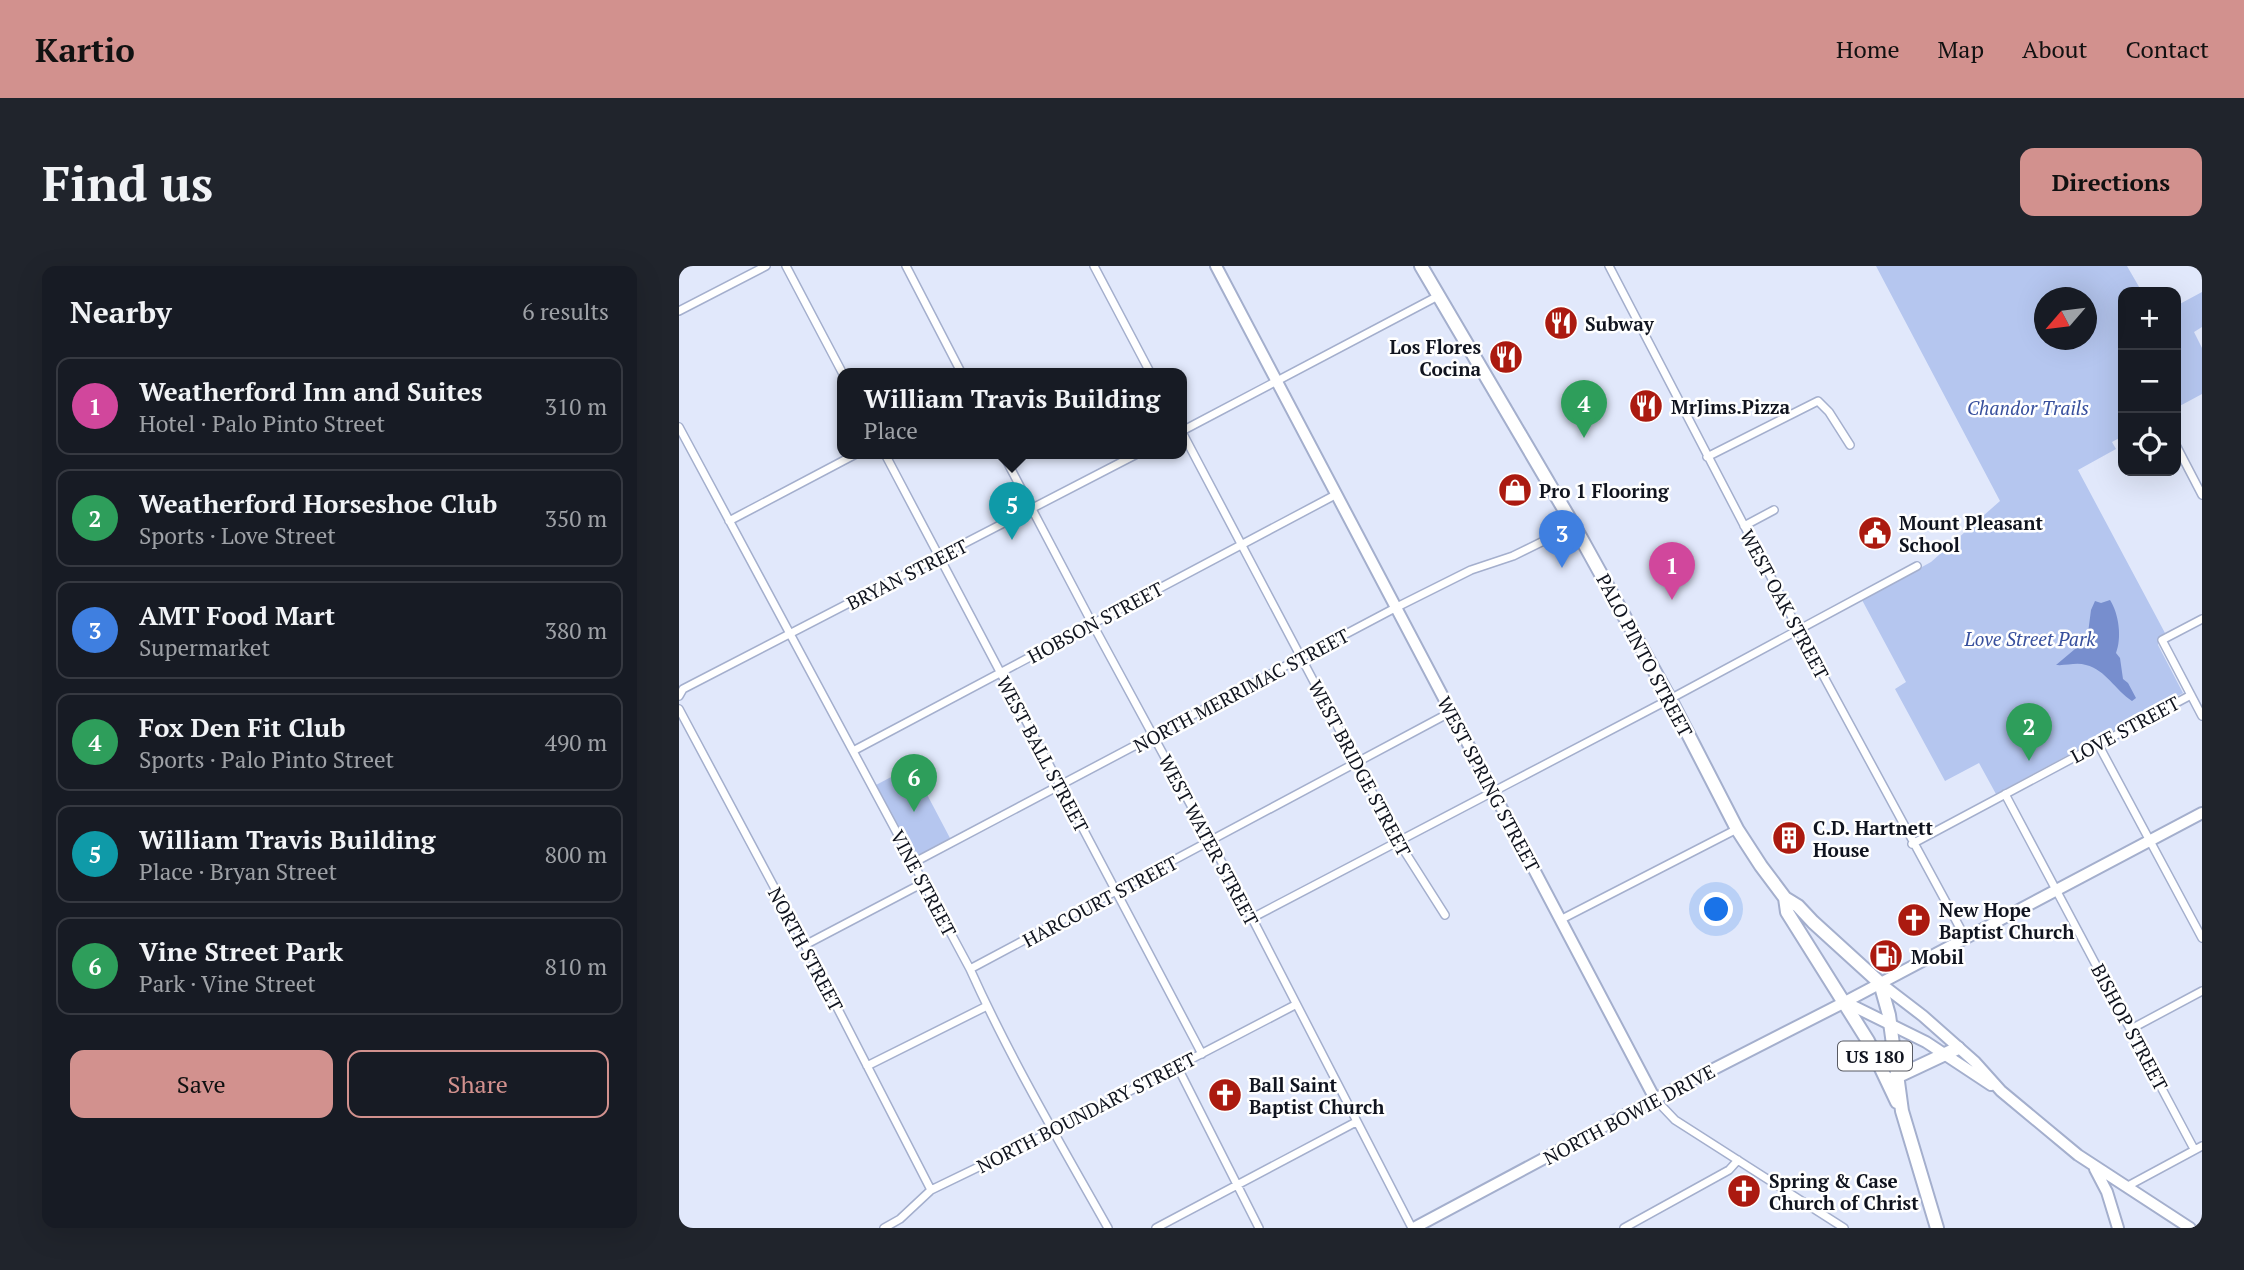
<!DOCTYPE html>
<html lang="en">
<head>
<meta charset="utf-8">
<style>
  :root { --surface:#171b24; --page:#20242c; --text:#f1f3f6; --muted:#9ea1a6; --line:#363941; --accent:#d2918e }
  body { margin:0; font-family:"PT Serif",serif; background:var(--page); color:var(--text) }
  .controls { position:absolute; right:21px; top:21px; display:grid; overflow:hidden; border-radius:14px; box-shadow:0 7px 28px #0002 }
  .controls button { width:63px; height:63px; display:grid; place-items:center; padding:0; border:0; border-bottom:2px solid var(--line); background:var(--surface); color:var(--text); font:35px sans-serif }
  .compass { position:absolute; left:1355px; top:21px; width:63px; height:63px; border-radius:50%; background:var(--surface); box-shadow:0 7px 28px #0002; rotate:242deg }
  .you { position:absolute; left:1038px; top:644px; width:24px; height:24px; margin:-18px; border:5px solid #fff; border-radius:50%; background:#1a73e8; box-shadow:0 0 0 10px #1a73e833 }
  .badge { display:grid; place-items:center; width:46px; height:46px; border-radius:50%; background:var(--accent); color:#fff; font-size:23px; font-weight:700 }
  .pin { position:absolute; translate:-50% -58px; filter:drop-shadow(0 2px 4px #0008) }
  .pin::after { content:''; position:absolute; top:37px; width:24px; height:21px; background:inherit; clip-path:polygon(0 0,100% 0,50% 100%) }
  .popup { position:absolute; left:158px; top:102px; width:350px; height:91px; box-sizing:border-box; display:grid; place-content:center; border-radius:14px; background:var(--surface); filter:drop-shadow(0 2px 5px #0005); font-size:23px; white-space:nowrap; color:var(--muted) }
  .popup b { font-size:26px; color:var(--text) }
  .popup::after { content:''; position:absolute; left:50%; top:100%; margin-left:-14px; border:14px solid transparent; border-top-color:var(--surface) }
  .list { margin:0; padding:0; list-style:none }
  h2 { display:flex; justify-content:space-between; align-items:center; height:91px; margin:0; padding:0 28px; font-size:30px }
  h2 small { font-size:23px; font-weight:400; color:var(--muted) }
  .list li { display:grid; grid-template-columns:46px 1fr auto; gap:21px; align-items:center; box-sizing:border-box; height:98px; margin:0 14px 14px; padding:0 14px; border:2px solid var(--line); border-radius:14px }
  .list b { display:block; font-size:26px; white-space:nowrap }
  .list p { margin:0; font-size:23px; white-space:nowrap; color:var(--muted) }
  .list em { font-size:23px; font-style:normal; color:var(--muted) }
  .actions { display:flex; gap:14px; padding:21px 28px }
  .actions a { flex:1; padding:16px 0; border:2px solid var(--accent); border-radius:14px; text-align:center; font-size:24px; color:var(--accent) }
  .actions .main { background:var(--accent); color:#111 }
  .icon { flex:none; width:38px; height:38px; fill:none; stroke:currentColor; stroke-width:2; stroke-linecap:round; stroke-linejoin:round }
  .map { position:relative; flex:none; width:1523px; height:962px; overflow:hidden; border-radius:14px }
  header { display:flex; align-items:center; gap:42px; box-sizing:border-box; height:98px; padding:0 35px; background:var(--accent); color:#111 }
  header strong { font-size:33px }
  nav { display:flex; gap:38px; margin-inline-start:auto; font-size:24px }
  .intro { display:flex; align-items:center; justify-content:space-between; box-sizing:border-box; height:168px; padding:0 42px }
  h1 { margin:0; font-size:49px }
  .button { padding:18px 32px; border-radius:14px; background:var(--accent); color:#111; font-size:24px; font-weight:700 }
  main { display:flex; gap:42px; padding:0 42px }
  aside { flex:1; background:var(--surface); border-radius:14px; box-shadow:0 7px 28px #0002 }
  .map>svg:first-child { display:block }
  .green { fill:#b5c6ef; fill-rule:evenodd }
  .water { fill:#778ece }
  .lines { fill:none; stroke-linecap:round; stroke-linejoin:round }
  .street-casing { stroke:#a4afcd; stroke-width:10 }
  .secondary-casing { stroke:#a4afcd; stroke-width:14 }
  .primary-casing { stroke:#a4afcd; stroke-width:16 }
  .street { stroke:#fff; stroke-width:7 }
  .secondary { stroke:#fff; stroke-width:10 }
  .primary { stroke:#fff; stroke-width:12 }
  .labels { text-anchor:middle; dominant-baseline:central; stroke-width:5; stroke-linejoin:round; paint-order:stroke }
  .shield { fill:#fff; stroke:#585a62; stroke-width:2 }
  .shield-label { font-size:18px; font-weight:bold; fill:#10141f }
  .poi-label { font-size:19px; font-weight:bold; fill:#10141f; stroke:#fff; text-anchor:start }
  .park-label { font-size:19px; font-style:italic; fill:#38509d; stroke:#fff }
  .street-label { font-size:19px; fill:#10141f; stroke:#fff }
</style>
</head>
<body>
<header>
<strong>Kartio</strong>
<nav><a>Home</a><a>Map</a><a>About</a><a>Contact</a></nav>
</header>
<div class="intro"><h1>Find us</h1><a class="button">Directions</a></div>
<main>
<aside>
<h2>Nearby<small>6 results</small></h2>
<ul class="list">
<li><span class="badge" style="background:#d1479c">1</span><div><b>Weatherford Inn and Suites</b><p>Hotel · Palo Pinto Street</p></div><em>310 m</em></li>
<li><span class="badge" style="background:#2e9e5b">2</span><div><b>Weatherford Horseshoe Club</b><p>Sports · Love Street</p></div><em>350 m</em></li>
<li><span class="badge" style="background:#3f7fe0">3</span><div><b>AMT Food Mart</b><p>Supermarket</p></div><em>380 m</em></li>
<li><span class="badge" style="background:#2e9e5b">4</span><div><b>Fox Den Fit Club</b><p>Sports · Palo Pinto Street</p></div><em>490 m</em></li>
<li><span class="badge" style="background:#0f9aa8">5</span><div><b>William Travis Building</b><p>Place · Bryan Street</p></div><em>800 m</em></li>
<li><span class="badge" style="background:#2e9e5b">6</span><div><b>Vine Street Park</b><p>Park · Vine Street</p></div><em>810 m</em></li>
</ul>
<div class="actions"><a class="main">Save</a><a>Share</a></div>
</aside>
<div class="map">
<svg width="1523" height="962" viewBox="0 0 1523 962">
  <rect width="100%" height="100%" fill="#e1e8fb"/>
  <!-- green -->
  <path class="green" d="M 1197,0 L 1448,0 L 1463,26 L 1444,26 L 1444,170 L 1433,176 L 1437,183 L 1399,204 L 1486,367 L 1480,371 L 1479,379 L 1504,427 L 1317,528 L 1300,497 L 1266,515 L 1216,423 L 1227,416 L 1183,334 L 1252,296 L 1321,235 ZM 1366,32 L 1408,32 L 1408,74 L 1366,74 Z
    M 1523,26 L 1523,61 L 1515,66 L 1523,82 L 1523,128 L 1497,142 L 1497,40 Z
    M 233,500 L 272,574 L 240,591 L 235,589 L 197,519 Z"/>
  <!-- water -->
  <path class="water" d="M 1431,334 C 1440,348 1443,372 1437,387 L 1441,392 L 1444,413 L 1449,417 L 1457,432 L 1453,435 C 1436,424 1427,404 1407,399 C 1397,396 1387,400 1377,399 L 1396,383 L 1398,378 L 1409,367 L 1412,344 L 1416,335 L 1422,337 Z"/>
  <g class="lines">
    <!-- street casing -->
    <g class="street-casing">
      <path id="street" d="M 107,0 L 164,108
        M 227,0 L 283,108
        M 415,0 L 472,108
        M 930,0 L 1119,363 L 1287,673
        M 0,45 L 87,0
        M 0,161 L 291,703 C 331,792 381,877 429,962
        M 503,165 L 759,30
        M 503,166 L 719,575 L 766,649
        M 1497,179 L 1523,229
        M 206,188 L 523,788
        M 324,188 L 413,357 L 573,652 L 733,962
        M 1028,191 L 1139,135 L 1150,146 L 1171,179
        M 50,255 L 177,188
        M 1065,260 L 1095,244
        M 1523,353 L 1483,374 L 1523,450
        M 0,430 L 4,423 L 458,188
        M 0,443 L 126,679 L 252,924
        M 1419,478 L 1523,672
        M 174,485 L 658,228
        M 1326,528 L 1515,883
        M 1233,578 L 1512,429
        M 234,597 L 716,342 L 792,304 L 834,290 L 895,260
        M 573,652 L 991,433 L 1238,300
        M 881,654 L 1058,563
        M 126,679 L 244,617
        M 291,703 L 772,446
        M 1452,763 L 1523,725
        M 188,800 L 308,740
        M 498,800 L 580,962
        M 976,833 L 996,854 L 1165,962
        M 1447,921 L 1523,880
        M 205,962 L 221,953 L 252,924 L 374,865 L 616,739
        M 477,962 L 677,856
        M 945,962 L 1050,904 L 1059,894"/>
    </g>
    <!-- secondary casing -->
    <g class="secondary-casing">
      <path id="secondary" d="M 537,0 L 976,833
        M 1201,717 L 1244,750 L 1296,796 L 1322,825 L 1399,889 L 1511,962
        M 1166,736 L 1247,776 L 1312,819
        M 1416,903 L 1428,926 L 1439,962
        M 735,962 L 976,833 L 1166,736 L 1523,547"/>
    </g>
    <!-- primary casing -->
    <g class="primary-casing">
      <path id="primary" d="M 742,0 L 902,272 L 991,433 L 1058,563 L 1082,600 L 1106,632 L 1119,640 L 1134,656 L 1201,717 L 1210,749 L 1223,845 L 1258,962
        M 1106,632 L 1108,646 L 1189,775 L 1218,836
        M 1213,813 L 1279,782"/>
    </g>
    <!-- street -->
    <use href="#street" class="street"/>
    <!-- secondary -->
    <use href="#secondary" class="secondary"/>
    <!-- primary -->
    <use href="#primary" class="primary"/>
  </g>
  <!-- icons -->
  <defs>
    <g id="restaurant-disc" transform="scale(1.75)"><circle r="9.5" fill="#ab1a10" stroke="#fff"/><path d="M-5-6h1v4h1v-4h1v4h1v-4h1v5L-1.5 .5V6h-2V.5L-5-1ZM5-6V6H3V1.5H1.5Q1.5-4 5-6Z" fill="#fff"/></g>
    <g id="shop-disc" transform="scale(1.75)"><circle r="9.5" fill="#ab1a10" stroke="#fff"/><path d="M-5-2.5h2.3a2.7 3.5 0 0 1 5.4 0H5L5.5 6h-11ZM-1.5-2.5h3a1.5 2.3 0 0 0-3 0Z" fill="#fff"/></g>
    <g id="civic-disc" transform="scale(1.75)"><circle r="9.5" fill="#ab1a10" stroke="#fff"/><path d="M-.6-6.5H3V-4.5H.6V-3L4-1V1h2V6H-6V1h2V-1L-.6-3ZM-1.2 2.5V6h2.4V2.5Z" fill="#fff"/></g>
    <g id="building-disc" transform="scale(1.75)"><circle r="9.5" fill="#ab1a10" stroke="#fff"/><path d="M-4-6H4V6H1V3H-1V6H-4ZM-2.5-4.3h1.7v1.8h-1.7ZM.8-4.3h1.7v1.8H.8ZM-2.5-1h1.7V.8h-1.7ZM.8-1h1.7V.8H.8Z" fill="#fff"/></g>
    <g id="church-disc" transform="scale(1.75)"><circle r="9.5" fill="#ab1a10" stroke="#fff"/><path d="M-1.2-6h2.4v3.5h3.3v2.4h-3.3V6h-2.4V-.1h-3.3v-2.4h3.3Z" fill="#fff"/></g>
    <g id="fuel-disc" transform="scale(1.75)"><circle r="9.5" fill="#ab1a10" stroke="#fff"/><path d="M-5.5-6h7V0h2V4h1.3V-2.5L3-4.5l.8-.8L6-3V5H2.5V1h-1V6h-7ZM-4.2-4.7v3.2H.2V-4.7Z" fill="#fff"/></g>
  </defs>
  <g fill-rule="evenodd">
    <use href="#restaurant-disc" x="882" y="57"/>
    <use href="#restaurant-disc" x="827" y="91"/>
    <use href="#restaurant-disc" x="967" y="140"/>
    <use href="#shop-disc" x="836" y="224"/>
    <use href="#civic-disc" x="1196" y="267"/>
    <use href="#building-disc" x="1110" y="572"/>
    <use href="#church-disc" x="1235" y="654"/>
    <use href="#fuel-disc" x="1207" y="690"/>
    <use href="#church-disc" x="546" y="829"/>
    <use href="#church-disc" x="1065" y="925"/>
  </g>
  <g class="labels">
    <!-- shield labels -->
    <rect class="shield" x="1159" y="775.5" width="74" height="29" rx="5"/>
    <g class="shield-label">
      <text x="1196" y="790">US 180</text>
    </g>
    <!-- poi labels -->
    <g class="poi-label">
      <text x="906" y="57">Subway</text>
      <text x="802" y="80" text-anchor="end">Los Flores<tspan x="802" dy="22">Cocina</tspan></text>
      <text x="992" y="140">MrJims.Pizza</text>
      <text x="860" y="224">Pro 1 Flooring</text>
      <text x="1220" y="256">Mount Pleasant<tspan x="1220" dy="22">School</tspan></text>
      <text x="1134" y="561">C.D. Hartnett<tspan x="1134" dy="22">House</tspan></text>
      <text x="1260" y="643">New Hope<tspan x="1260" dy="22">Baptist Church</tspan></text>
      <text x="1232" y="690">Mobil</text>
      <text x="570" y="818">Ball Saint<tspan x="570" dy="22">Baptist Church</tspan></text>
      <text x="1090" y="914">Spring &amp; Case<tspan x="1090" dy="22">Church of Christ</tspan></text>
    </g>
    <!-- park labels -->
    <g class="park-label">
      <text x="1349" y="141">Chandor Trails</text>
      <text x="1351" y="372">Love Street Park</text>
    </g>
    <!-- street labels -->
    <g class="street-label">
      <text transform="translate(228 308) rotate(-27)">BRYAN STREET</text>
      <text transform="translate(1106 338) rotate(62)">WEST OAK STREET</text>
      <text transform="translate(416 356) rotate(-28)">HOBSON STREET</text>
      <text transform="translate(966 389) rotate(62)">PALO PINTO STREET</text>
      <text transform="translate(562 424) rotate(-28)">NORTH MERRIMAC STREET</text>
      <text transform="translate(1446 463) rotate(-28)">LOVE STREET</text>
      <text transform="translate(364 488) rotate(62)">WEST BALL STREET</text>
      <text transform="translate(681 502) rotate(62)">WEST BRIDGE STREET</text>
      <text transform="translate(810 518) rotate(62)">WEST SPRING STREET</text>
      <text transform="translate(530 574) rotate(62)">WEST WATER STREET</text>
      <text transform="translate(245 617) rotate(62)">VINE STREET</text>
      <text transform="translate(421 635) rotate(-28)">HARCOURT STREET</text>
      <text transform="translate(127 683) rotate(62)">NORTH STREET</text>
      <text transform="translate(1451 761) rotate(62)">BISHOP STREET</text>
      <text transform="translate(407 846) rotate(-27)">NORTH BOUNDARY STREET</text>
      <text transform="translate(950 848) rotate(-28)">NORTH BOWIE DRIVE</text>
    </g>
  </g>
</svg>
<div class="controls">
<button>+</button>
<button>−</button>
<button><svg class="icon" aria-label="locate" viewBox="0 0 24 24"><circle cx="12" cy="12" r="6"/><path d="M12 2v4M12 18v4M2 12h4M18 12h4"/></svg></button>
</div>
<svg class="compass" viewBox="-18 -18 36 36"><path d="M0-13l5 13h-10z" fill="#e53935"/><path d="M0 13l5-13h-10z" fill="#9ea1a6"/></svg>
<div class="you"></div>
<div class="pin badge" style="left:993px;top:334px;background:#d1479c">1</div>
<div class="pin badge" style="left:1350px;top:495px;background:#2e9e5b">2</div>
<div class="pin badge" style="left:883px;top:302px;background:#3f7fe0">3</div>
<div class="pin badge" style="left:905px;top:172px;background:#2e9e5b">4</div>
<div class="pin badge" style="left:333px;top:274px;background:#0f9aa8">5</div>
<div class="popup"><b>William Travis Building</b>Place</div>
<div class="pin badge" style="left:235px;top:546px;background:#2e9e5b">6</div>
</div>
</main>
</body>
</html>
